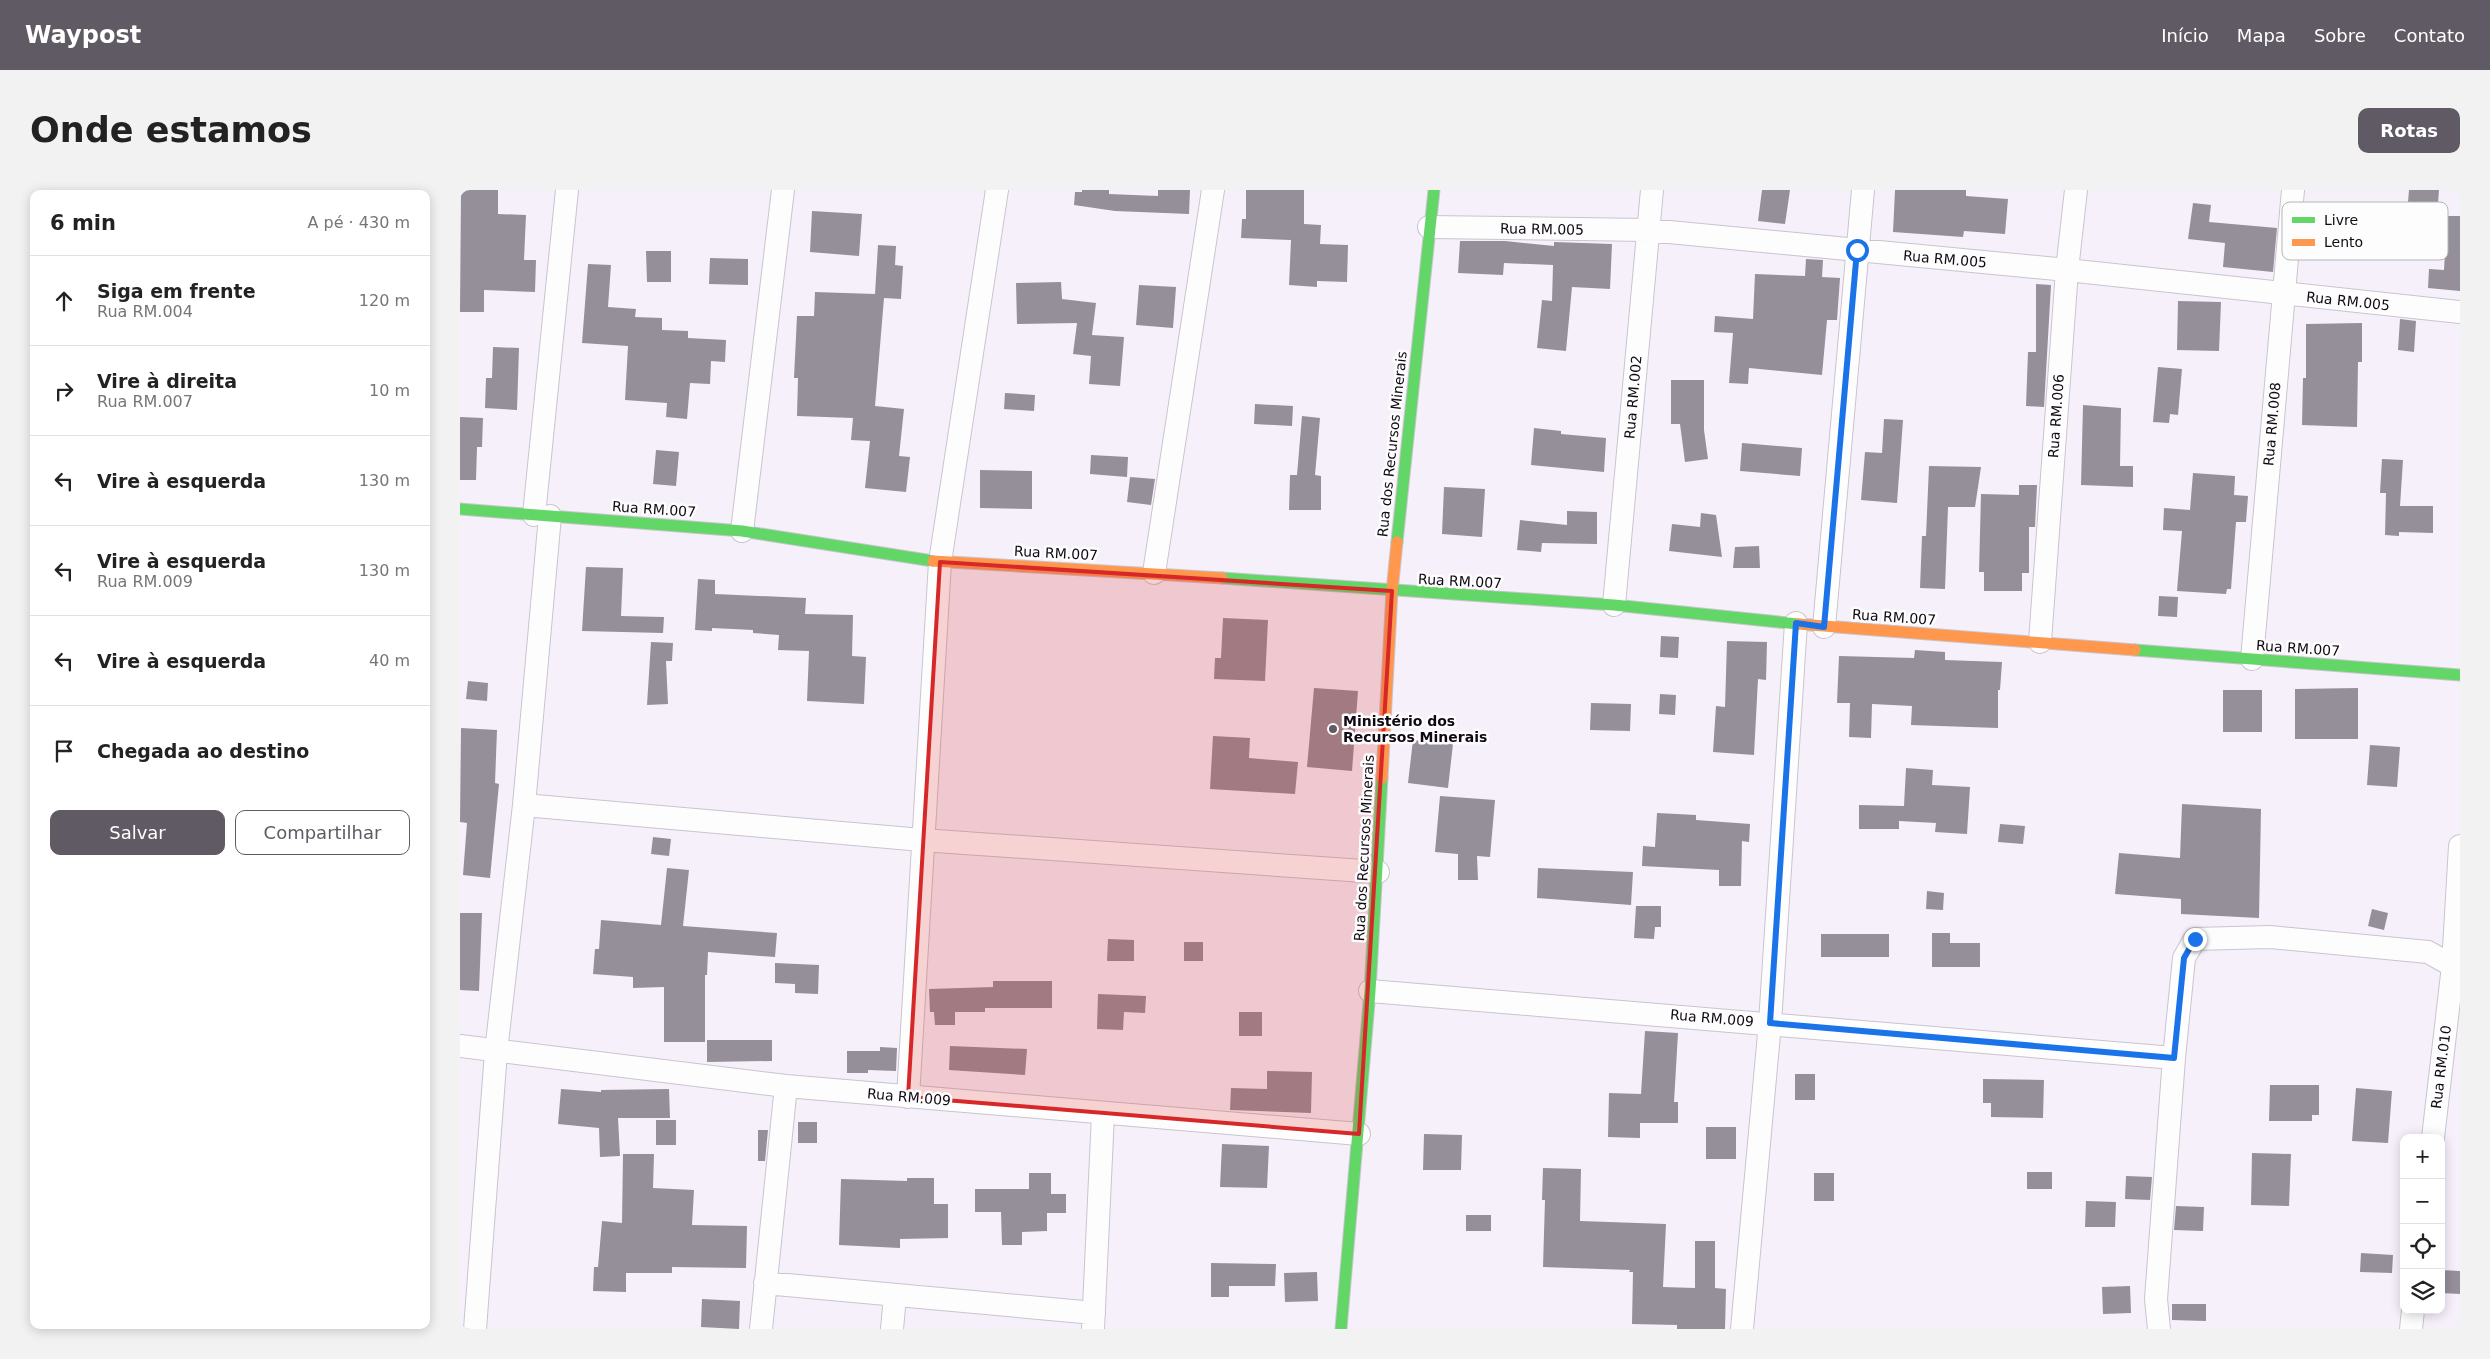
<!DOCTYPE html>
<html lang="pt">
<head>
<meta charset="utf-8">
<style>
  :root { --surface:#fff; --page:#f2f2f2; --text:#222; --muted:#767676; --line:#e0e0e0; --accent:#605a64 }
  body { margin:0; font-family:"DejaVu Sans",sans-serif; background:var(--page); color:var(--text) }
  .controls { position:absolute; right:15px; bottom:15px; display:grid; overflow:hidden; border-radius:10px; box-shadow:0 2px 12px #0003 }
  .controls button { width:45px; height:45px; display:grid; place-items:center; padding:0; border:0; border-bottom:1px solid var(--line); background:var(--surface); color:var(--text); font:25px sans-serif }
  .stop { position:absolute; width:15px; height:15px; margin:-11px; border:4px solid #1a73e8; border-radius:50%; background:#fff }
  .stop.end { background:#1a73e8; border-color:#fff; box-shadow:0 1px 5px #0008 }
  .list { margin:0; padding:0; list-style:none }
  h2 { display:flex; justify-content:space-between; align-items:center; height:65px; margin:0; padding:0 20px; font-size:21px }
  h2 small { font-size:16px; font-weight:400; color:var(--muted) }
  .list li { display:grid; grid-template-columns:32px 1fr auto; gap:15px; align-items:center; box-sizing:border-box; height:90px; padding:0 20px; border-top:1px solid var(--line) }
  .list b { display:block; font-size:19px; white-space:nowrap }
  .list p { margin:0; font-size:16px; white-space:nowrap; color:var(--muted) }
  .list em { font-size:16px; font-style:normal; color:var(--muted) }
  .actions { display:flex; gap:10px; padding:15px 20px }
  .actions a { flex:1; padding:11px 0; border:1px solid var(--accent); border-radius:10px; text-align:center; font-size:18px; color:var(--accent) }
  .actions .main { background:var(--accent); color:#fff }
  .icon { flex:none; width:28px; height:28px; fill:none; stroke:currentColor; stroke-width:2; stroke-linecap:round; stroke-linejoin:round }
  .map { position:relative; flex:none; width:2000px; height:1139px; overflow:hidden; border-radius:10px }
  header { display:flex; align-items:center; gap:30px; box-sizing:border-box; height:70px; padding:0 25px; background:var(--accent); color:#fff }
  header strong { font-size:24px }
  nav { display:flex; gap:28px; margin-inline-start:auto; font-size:18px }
  .intro { display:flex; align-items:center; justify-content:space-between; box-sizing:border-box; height:120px; padding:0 30px }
  h1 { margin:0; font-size:35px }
  .button { padding:12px 22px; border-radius:10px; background:var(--accent); color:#fff; font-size:18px; font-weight:700 }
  main { display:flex; gap:30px; padding:0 30px }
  aside { flex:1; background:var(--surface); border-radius:10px; box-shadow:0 2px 12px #0003 }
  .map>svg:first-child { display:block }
  .building { fill:#958f99 }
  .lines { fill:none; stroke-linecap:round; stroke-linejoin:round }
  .street-casing { stroke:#cac4ce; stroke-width:24 }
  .fast-casing { stroke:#cac4ce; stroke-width:13 }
  .slow-casing { stroke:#cac4ce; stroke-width:13 }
  .street { stroke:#fefdfe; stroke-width:22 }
  .fast { stroke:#63d668; stroke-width:11 }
  .slow { stroke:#ff974d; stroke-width:11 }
  .route { stroke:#1a73e8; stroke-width:6 }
  .marked { fill:#d62828; fill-opacity:0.2; stroke:#d62828; stroke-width:4; stroke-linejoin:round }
  .poi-dot { fill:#605a64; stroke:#fdfdfd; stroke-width:2 }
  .labels { text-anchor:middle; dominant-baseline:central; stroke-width:5; stroke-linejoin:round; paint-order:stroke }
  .street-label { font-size:14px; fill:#100913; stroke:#fdfdfd }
  .poi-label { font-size:14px; font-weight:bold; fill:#100913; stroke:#fdfdfd; text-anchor:start }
  .key { fill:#fdfdfd; stroke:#b6b4b7; stroke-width:1 }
  .key-label { font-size:14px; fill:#100913 }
</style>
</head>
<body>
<header>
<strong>Waypost</strong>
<nav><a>Início</a><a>Mapa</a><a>Sobre</a><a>Contato</a></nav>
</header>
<div class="intro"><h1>Onde estamos</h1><a class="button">Rotas</a></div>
<main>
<aside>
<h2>6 min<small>A pé · 430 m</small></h2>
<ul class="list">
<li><svg class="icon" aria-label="ahead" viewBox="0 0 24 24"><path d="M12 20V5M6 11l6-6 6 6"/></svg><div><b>Siga em frente</b><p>Rua RM.004</p></div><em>120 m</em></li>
<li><svg class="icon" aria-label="right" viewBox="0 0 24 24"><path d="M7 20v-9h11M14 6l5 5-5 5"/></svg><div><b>Vire à direita</b><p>Rua RM.007</p></div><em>10 m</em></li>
<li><svg class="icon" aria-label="left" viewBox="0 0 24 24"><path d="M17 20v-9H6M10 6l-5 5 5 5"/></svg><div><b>Vire à esquerda</b></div><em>130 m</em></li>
<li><svg class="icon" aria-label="left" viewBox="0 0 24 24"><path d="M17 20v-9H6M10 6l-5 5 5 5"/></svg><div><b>Vire à esquerda</b><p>Rua RM.009</p></div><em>130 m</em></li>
<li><svg class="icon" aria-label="left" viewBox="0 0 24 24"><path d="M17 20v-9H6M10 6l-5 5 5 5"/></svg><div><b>Vire à esquerda</b></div><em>40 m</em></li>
<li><svg class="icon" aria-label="arrive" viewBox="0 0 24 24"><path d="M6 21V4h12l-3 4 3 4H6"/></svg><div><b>Chegada ao destino</b></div></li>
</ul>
<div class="actions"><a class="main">Salvar</a><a>Compartilhar</a></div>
</aside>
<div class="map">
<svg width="2000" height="1139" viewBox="0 0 2000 1139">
  <rect width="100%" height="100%" fill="#f6f0fa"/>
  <!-- building -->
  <path class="building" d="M 1,0 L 38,0 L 38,24 L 66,25 L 64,70 L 76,70 L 75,102 L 24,100 L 24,122 L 0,122 Z
    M 622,0 L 649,0 L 649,4 L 698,6 L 698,0 L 730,0 L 729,24 L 655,21 L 614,15 L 615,2 L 622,2 Z
    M 786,0 L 844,0 L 844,34 L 861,35 L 860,54 L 888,55 L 887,92 L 857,91 L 857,97 L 829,95 L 831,50 L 781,48 L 782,29 L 786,29 Z
    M 1302,0 L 1330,0 L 1325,34 L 1298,31 Z
    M 1435,0 L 1506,0 L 1506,6 L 1548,9 L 1545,44 L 1504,41 L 1503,47 L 1433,42 Z
    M 1949,0 L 1979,0 L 1977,27 L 1947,24 Z
    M 1733,13 L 1751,15 L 1749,32 L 1817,38 L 1813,82 L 1763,77 L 1765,53 L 1728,49 Z
    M 352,21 L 402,24 L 399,66 L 350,62 Z
    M 1987,26 L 2000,26 L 2000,101 L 1968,98 L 1969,79 L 1984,80 Z
    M 1000,51 L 1045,51 L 1094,56 L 1094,52 L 1152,54 L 1150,99 L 1112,97 L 1106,161 L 1077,158 L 1082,110 L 1092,111 L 1093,75 L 1044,73 L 1043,85 L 998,83 Z
    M 418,55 L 436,56 L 435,75 L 443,76 L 441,109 L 424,108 L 415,216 L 444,219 L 439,266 L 450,267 L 446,302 L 405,298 L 410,251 L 391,250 L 393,228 L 337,226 L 338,188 L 334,188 L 337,126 L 354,126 L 355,102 L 415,104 Z
    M 186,61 L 211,61 L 211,92 L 187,92 Z
    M 250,68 L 288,69 L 288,95 L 249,94 Z
    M 1346,69 L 1363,70 L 1362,87 L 1380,88 L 1377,130 L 1367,130 L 1362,185 L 1289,178 L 1288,194 L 1269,193 L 1273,143 L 1254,142 L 1255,126 L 1293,129 L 1295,84 L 1345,86 Z
    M 128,74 L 151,75 L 148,117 L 176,119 L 175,127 L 202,128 L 202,140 L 228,141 L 228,148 L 266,150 L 265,172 L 251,171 L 250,194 L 230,193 L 227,229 L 206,227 L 207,213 L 165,210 L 168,156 L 122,153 Z
    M 601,92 L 602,109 L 636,113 L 632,145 L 664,147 L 660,196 L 629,194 L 631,166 L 613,164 L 617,133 L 557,134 L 556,93 Z
    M 1576,94 L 1591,95 L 1584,217 L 1566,216 L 1568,162 L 1576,162 Z
    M 679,95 L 716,97 L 713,138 L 676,135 Z
    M 1718,111 L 1761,112 L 1759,161 L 1717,160 Z
    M 1940,129 L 1956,131 L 1954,162 L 1938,160 Z
    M 1902,133 L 1902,172 L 1898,172 L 1897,237 L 1842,235 L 1843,188 L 1846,188 L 1846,134 Z
    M 33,157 L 59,158 L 57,220 L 25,218 L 26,188 L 32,188 Z
    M 1698,177 L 1722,179 L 1718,225 L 1710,224 L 1709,233 L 1693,232 Z
    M 1211,190 L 1244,190 L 1244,240 L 1248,269 L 1225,272 L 1220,234 L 1211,234 Z
    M 545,203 L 575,205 L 574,221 L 544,219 Z
    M 795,214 L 833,216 L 832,236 L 794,234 Z
    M 1623,215 L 1661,218 L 1660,276 L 1673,276 L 1673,297 L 1621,295 Z
    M 842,226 L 860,228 L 855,285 L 861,286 L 861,320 L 829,320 L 830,285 L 837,285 Z
    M 0,227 L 23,228 L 22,257 L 17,257 L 16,290 L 0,290 Z
    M 1424,229 L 1443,230 L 1437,313 L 1401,310 L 1405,262 L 1422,263 Z
    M 1074,238 L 1101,241 L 1101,244 L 1146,248 L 1144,282 L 1071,275 Z
    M 1282,253 L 1342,258 L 1340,286 L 1280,281 Z
    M 196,260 L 219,262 L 216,296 L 193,294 Z
    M 631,265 L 668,267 L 667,287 L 630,284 Z
    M 1922,269 L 1943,270 L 1940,316 L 1973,316 L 1973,343 L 1939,342 L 1939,346 L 1925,345 L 1926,303 L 1920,303 Z
    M 1469,276 L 1521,277 L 1515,317 L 1488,317 L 1485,399 L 1460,398 L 1462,346 L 1466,346 Z
    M 520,280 L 572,281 L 572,319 L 520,318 Z
    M 1733,283 L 1775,286 L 1774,305 L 1788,306 L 1786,332 L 1776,332 L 1771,399 L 1767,399 L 1766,404 L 1717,401 L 1722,341 L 1703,340 L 1704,318 L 1730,320 Z
    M 670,287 L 695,289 L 691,315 L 667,312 Z
    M 1559,295 L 1577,295 L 1575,337 L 1569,337 L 1569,383 L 1562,383 L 1562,401 L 1524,401 L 1524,382 L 1519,382 L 1521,304 L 1559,305 Z
    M 984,297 L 1025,299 L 1022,347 L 982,344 Z
    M 1107,321 L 1137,322 L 1137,354 L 1082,353 L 1081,362 L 1057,360 L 1060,330 L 1107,335 Z
    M 1241,323 L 1256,325 L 1262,367 L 1209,361 L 1212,334 L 1240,337 Z
    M 1299,356 L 1300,378 L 1273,378 L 1275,357 Z
    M 126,377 L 163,378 L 161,426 L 204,427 L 203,443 L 122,441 Z
    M 238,389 L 255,390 L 255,404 L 346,408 L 345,424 L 393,425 L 392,466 L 406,467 L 404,514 L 347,511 L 349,461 L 318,460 L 319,445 L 293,443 L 293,440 L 252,438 L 252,441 L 235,440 Z
    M 1699,406 L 1718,407 L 1717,427 L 1698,426 Z
    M 763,428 L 808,430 L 805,491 L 754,489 L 755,468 L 761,468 Z
    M 1201,446 L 1219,447 L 1218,468 L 1200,467 Z
    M 1267,451 L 1307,452 L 1306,490 L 1298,489 L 1294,565 L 1253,562 L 1256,516 L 1265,517 Z
    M 191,452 L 213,453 L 212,471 L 206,471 L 208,514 L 187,515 Z
    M 1455,460 L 1485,462 L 1485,470 L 1542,472 L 1540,500 L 1538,500 L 1538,538 L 1451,535 L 1452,516 L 1412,514 L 1411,548 L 1389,547 L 1390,513 L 1377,513 L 1379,466 L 1454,468 Z
    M 8,491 L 28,493 L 27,511 L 6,509 Z
    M 854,498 L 898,501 L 892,581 L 847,577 Z
    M 1898,498 L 1898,549 L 1835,549 L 1835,499 Z
    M 1763,500 L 1802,500 L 1802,542 L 1763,542 Z
    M 1200,504 L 1216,505 L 1215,525 L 1199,524 Z
    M 1131,513 L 1171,514 L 1170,541 L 1130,540 Z
    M 1,538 L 37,540 L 35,593 L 39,594 L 30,688 L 3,685 L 7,633 L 0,632 Z
    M 753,546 L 790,548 L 789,568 L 838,572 L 835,604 L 750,599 Z
    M 953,550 L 993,554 L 988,598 L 948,593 Z
    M 1910,555 L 1940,557 L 1937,597 L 1907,595 Z
    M 1446,578 L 1473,580 L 1472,595 L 1510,597 L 1507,644 L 1475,642 L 1476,633 L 1439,631 L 1439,639 L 1399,639 L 1399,615 L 1444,616 Z
    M 980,606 L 1035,610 L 1030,667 L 1017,666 L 1018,690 L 998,690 L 998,664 L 975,662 Z
    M 1722,614 L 1801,619 L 1799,728 L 1721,724 L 1721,709 L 1655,704 L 1659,663 L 1720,668 Z
    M 1197,623 L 1236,625 L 1236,630 L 1290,634 L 1289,652 L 1282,651 L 1281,696 L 1259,696 L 1259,680 L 1182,676 L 1183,656 L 1195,657 Z
    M 1540,634 L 1565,636 L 1563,654 L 1538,652 Z
    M 193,647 L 211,649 L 209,666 L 191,664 Z
    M 207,678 L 229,680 L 223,736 L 317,743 L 315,767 L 248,762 L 247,785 L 245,785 L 245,852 L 204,852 L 204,797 L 173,798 L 173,787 L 133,784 L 135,759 L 139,759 L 141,730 L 201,735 Z
    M 1078,678 L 1173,682 L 1171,715 L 1077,708 Z
    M 1467,701 L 1484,703 L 1483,720 L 1466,719 Z
    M 1176,716 L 1201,716 L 1201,737 L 1195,737 L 1194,749 L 1174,748 Z
    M 1912,719 L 1928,723 L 1924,740 L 1908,736 Z
    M 0,723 L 22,723 L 19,801 L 0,800 Z
    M 1472,743 L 1490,743 L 1490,753 L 1520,753 L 1520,777 L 1472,777 Z
    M 1361,744 L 1429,744 L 1429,767 L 1361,767 Z
    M 648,749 L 674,750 L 674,771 L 647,771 Z
    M 724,752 L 743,752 L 743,771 L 724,771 Z
    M 315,773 L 359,775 L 358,804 L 335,803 L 335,794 L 315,793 Z
    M 533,791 L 592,791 L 592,818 L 525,818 L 525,822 L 495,822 L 495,835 L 475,835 L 474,822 L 470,822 L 469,799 L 533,797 Z
    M 638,804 L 686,806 L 685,823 L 664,822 L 663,840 L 637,839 Z
    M 779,822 L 802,822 L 802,846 L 779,846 Z
    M 1185,841 L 1218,843 L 1214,912 L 1218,912 L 1218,933 L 1180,933 L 1180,948 L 1148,947 L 1149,903 L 1181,904 Z
    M 247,850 L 312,850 L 312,871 L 247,872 Z
    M 490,856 L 567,859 L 565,885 L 489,880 Z
    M 420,857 L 437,858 L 436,881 L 408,880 L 408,883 L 387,883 L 387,861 L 420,861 Z
    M 807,881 L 852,882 L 851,923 L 770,920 L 771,898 L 807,899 Z
    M 1335,884 L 1355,884 L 1355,910 L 1335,910 Z
    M 1523,889 L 1584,890 L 1583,928 L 1531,927 L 1531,913 L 1523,913 Z
    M 1810,895 L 1859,895 L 1859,925 L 1852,925 L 1852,931 L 1809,931 Z
    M 1896,898 L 1932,901 L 1928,953 L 1892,951 Z
    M 101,899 L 141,902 L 141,900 L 209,899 L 210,928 L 158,928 L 160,966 L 140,967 L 139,938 L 98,934 Z
    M 196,930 L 216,930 L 216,955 L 196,955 Z
    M 338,932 L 357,932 L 357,953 L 338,953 Z
    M 1246,937 L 1276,937 L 1276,969 L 1246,969 Z
    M 298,940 L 308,940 L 305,971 L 298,971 Z
    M 964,944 L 1002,945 L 1001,980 L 963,980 Z
    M 762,954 L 809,956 L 807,998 L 760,997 Z
    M 1792,963 L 1831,964 L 1829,1016 L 1791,1015 Z
    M 163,964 L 194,964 L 193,998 L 234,1000 L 232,1035 L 287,1036 L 286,1078 L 212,1077 L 212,1083 L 166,1083 L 166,1102 L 133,1101 L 134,1077 L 138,1077 L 142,1031 L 162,1033 Z
    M 1083,978 L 1121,979 L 1120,1031 L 1206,1034 L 1203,1097 L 1235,1098 L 1235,1051 L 1255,1051 L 1255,1098 L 1266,1099 L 1265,1139 L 1217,1139 L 1217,1135 L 1172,1134 L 1173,1082 L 1169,1082 L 1170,1080 L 1083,1077 L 1085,1010 L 1082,1010 Z
    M 1567,982 L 1592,982 L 1592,999 L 1567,999 Z
    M 569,983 L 591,983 L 591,1004 L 606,1004 L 606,1023 L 587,1023 L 587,1041 L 562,1042 L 562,1055 L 542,1055 L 541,1022 L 515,1022 L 515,999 L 569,999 Z
    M 1354,983 L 1374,983 L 1374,1011 L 1354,1011 Z
    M 1666,986 L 1692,987 L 1690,1010 L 1665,1009 Z
    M 447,988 L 474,988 L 474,1014 L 488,1014 L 488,1048 L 440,1049 L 440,1058 L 379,1055 L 381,989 L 447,991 Z
    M 1626,1011 L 1656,1012 L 1655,1037 L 1625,1037 Z
    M 1716,1016 L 1744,1017 L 1743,1041 L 1714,1040 Z
    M 1006,1025 L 1031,1025 L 1031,1041 L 1006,1041 Z
    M 1901,1063 L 1933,1065 L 1932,1083 L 1900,1082 Z
    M 751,1073 L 816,1074 L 815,1096 L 769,1096 L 769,1107 L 751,1107 Z
    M 1981,1080 L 2000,1081 L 2000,1104 L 1981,1103 Z
    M 857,1082 L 858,1111 L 825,1112 L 824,1083 Z
    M 1670,1096 L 1671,1123 L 1643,1124 L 1642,1097 Z
    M 242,1109 L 280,1111 L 279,1139 L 241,1137 Z
    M 1712,1114 L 1746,1114 L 1746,1131 L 1712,1130 Z"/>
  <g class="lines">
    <!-- street casing -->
    <g class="street-casing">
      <path id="street" d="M 969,37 L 1188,40 L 1607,80 L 2000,122
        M 74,325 L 107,0
        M 282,341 L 323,0
        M 694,383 L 753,0
        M 1154,415 L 1192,0
        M 1364,437 L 1403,0
        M 1580,452 L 1607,80 L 1616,0
        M 1792,469 L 1833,0
        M 64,615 L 462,650 L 918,682
        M 910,801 L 1714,868
        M 0,856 L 326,896 L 899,944
        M 448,907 L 480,372 L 537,0
        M 1973,948 L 1993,776 L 2000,656
        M 305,1093 L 634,1123
        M 15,1139 L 36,862 L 64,615 L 90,326
        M 301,1139 L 326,896
        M 432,1139 L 435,1106
        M 633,1139 L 643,924
        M 1282,1139 L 1310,833 L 1336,433
        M 1699,1139 L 1696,1109 L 1714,868 L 1724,768 L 1735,749 L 1810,747 L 1968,762 L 1993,776 L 2000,776
        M 1951,1139 L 1953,1120"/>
    </g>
    <!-- fast casing -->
    <g class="fast-casing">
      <path id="fast" d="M 0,319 L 282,341 L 473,371
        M 937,352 L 974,0
        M 762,388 L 1154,415 L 1338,434
        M 1675,460 L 2000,485
        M 881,1139 L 910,801 L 922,588"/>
    </g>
    <!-- slow casing -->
    <g class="slow-casing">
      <path id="slow" d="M 473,371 L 762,388
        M 1338,434 L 1675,460
        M 922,588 L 932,401 L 937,352"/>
    </g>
    <!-- street -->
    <use href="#street" class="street"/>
    <!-- fast -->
    <use href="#fast" class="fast"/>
    <!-- slow -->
    <use href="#slow" class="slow"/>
  </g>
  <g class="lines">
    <!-- route -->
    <path class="route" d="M 1397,60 L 1364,437 L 1336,433 L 1310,833 L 1714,868 L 1724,768 L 1735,749"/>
  </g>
  <!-- marked area -->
  <path class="marked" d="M 480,372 L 932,401 L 899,944 L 448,907 Z"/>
  <!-- markers -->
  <circle class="poi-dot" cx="873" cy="539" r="5"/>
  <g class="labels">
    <!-- street labels -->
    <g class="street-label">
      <text transform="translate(1082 39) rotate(1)">Rua RM.005</text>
      <text transform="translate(1485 69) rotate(5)">Rua RM.005</text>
      <text transform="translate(1888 111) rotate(6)">Rua RM.005</text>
      <text transform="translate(1173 207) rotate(-85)">Rua RM.002</text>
      <text transform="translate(1596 226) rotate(-86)">Rua RM.006</text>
      <text transform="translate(1812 234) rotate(-85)">Rua RM.008</text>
      <text transform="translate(932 254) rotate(-84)">Rua dos Recursos Minerais</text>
      <text transform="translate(194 319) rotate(4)">Rua RM.007</text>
      <text transform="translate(596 363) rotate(3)">Rua RM.007</text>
      <text transform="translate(1000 391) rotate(3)">Rua RM.007</text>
      <text transform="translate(1434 427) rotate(4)">Rua RM.007</text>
      <text transform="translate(1838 458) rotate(4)">Rua RM.007</text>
      <text transform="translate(904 658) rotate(-87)">Rua dos Recursos Minerais</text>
      <text transform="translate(1252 828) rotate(5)">Rua RM.009</text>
      <text transform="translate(1981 877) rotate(-83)">Rua RM.010</text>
      <text transform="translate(449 907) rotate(5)">Rua RM.009</text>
    </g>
    <!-- poi labels -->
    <g class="poi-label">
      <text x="883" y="531">Ministério dos<tspan x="883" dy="16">Recursos Minerais</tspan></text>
    </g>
  </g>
  <!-- legend -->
  <rect x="1822" y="12" width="166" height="58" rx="8" class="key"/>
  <rect x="1832" y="27" width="23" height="6" fill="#63d668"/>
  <rect x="1832" y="49" width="23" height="7" fill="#ff974d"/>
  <g class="key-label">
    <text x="1864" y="35">Livre</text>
    <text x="1864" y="57">Lento</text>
  </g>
</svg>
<div class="controls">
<button>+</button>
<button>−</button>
<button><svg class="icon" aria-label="locate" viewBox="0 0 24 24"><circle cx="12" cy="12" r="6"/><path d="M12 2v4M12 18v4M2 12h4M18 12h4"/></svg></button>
<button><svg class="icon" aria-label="layers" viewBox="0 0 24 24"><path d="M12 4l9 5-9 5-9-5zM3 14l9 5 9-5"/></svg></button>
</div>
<div class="stop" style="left:1397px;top:60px"></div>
<div class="stop end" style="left:1735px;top:749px"></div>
</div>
</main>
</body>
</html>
